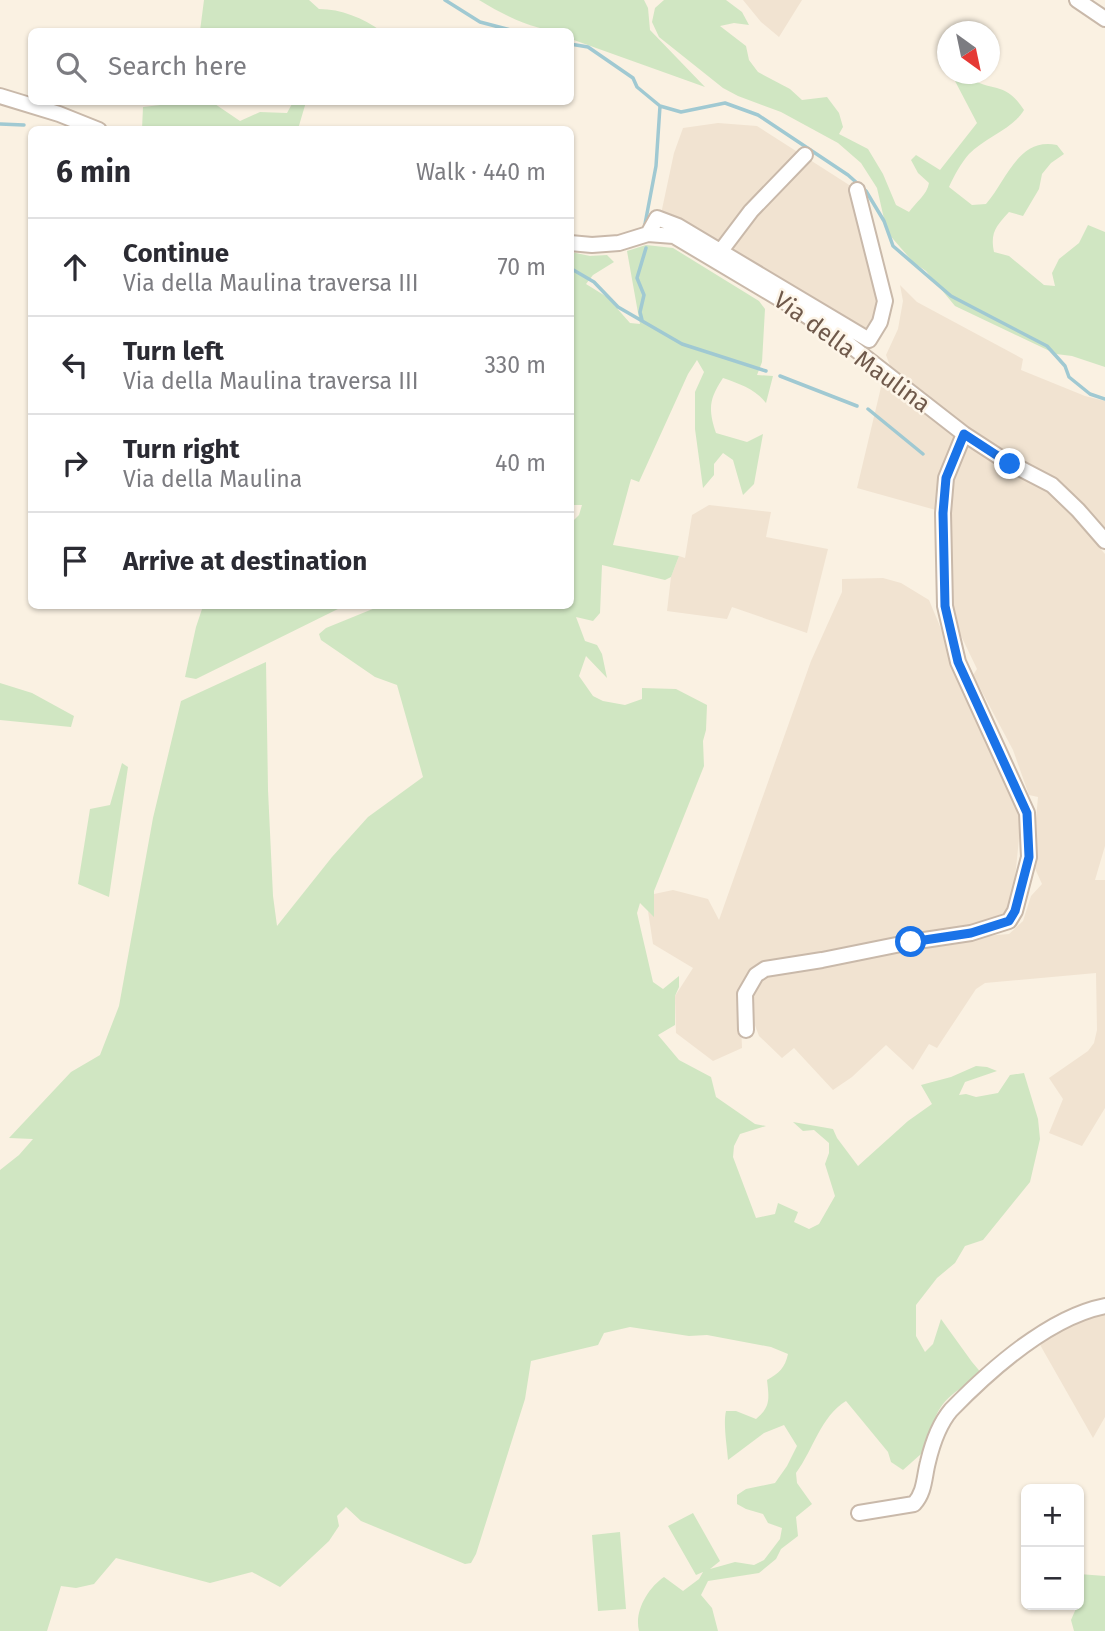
<!DOCTYPE html>
<html lang="en">
<head>
<meta charset="utf-8">
<style>
  :root { --surface:#fff; --page:#f7f7f7; --text:#2b2b33; --muted:#7c7c81; --line:#e1e1e2 }
  body { margin:0; font-family:"Fira Sans",sans-serif; background:var(--page); color:var(--text) }
  .controls { position:absolute; right:21px; bottom:21px; display:grid; overflow:hidden; border-radius:10px; box-shadow:0 2px 5px #0004 }
  .controls button { width:63px; height:63px; display:grid; place-items:center; padding:0; border:0; border-bottom:2px solid var(--line); background:var(--surface); color:var(--text); font:35px sans-serif }
  .compass { position:absolute; left:937px; top:21px; width:63px; height:63px; border-radius:50%; background:var(--surface); box-shadow:0 2px 5px #0004; rotate:147deg }
  .stop { position:absolute; width:21px; height:21px; margin:-16px; border:5px solid #1a73e8; border-radius:50%; background:#fff }
  .stop.end { background:#1a73e8; border-color:#fff; box-shadow:0 2px 7px #0008 }
  .list { margin:0; padding:0; list-style:none }
  h2 { display:flex; justify-content:space-between; align-items:center; height:91px; margin:0; padding:0 28px; font-size:30px }
  h2 small { font-size:23px; font-weight:400; color:var(--muted) }
  .list li { display:grid; grid-template-columns:46px 1fr auto; gap:21px; align-items:center; box-sizing:border-box; height:98px; padding:0 28px; border-top:2px solid var(--line) }
  .list b { display:block; font-size:26px; white-space:nowrap }
  .list p { margin:0; font-size:23px; white-space:nowrap; color:var(--muted) }
  .list em { font-size:23px; font-style:normal; color:var(--muted) }
  .icon { flex:none; width:38px; height:38px; fill:none; stroke:currentColor; stroke-width:2; stroke-linecap:round; stroke-linejoin:round }
  .map { position:relative; flex:none; width:1105px; height:1631px; overflow:hidden }
  .search { position:absolute; background:var(--surface); box-shadow:0 2px 5px #0004; left:28px; top:28px; width:546px; height:77px; display:flex; align-items:center; gap:18px; box-sizing:border-box; padding:0 24px; border-radius:10px; color:var(--muted); font-size:26px }
  .panel { position:absolute; background:var(--surface); box-shadow:0 2px 5px #0004; left:28px; top:126px; width:546px; height:483px; border-radius:10px }
  .map>svg:first-child { display:block }
  .residential { fill:#f1e3d1 }
  .green { fill:#d0e6c2 }
  .lines { fill:none; stroke-linecap:round; stroke-linejoin:round }
  .stream { stroke:#a0c9d2; stroke-width:3.5 }
  .minor-casing { stroke:#c9b9aa; stroke-width:18 }
  .minor { stroke:#fff; stroke-width:14 }
  .route { stroke:#1a73e8; stroke-width:9 }
  .labels { text-anchor:middle; dominant-baseline:central; stroke-width:5; stroke-linejoin:round; paint-order:stroke }
  .street-label { font-size:24px; fill:#6f594b; stroke:#fdf5e8 }
</style>
</head>
<body>
<div class="map">
<svg width="1105" height="1631" viewBox="0 0 1105 1631">
  <rect width="100%" height="100%" fill="#faf1e2"/>
  <!-- residential -->
  <path class="residential" d="M 743,0 L 802,0 L 779,37 L 761,22 Z
    M 718,123 L 757,126 L 857,190 L 881,301 L 868,334 L 661,214 L 674,153 L 683,128 Z
    M 900,285 L 917,302 L 1023,359 L 1021,370 L 1085,396 L 1105,401 L 1105,535 L 1028,469 L 976,434 L 892,371 L 886,355 L 898,329 L 903,301 Z
    M 882,383 L 979,451 L 1055,497 L 1105,554 L 1105,846 L 1095,880 L 1105,880 L 1105,1108 L 1082,1146 L 1049,1133 L 1063,1099 L 1049,1078 L 1088,1051 L 1094,1043 L 1097,1030 L 1096,973 L 985,983 L 976,989 L 937,1048 L 929,1044 L 913,1070 L 886,1045 L 852,1077 L 833,1090 L 794,1048 L 782,1058 L 759,1036 L 748,1007 L 748,998 L 758,981 L 769,976 L 973,937 L 1009,934 L 1023,921 L 1031,896 L 1042,884 L 1032,862 L 1038,797 L 1029,795 L 1013,750 L 973,675 L 977,669 L 952,617 L 950,514 L 857,488 Z
    M 709,505 L 771,512 L 766,537 L 828,549 L 807,633 L 732,607 L 727,619 L 667,611 L 671,577 L 679,556 L 685,558 L 692,515 Z
    M 883,578 L 901,583 L 929,600 L 967,691 L 1022,809 L 1012,908 L 1009,914 L 997,922 L 779,961 L 740,996 L 742,1048 L 713,1061 L 676,1033 L 675,996 L 693,968 L 653,944 L 648,911 L 654,916 L 654,894 L 673,890 L 708,899 L 719,920 L 811,661 L 842,592 L 842,579 Z
    M 1105,1312 L 1105,1417 L 1093,1438 L 1039,1343 L 1079,1321 Z"/>
  <!-- green -->
  <path class="green" d="M 204,0 L 309,0 L 319,9 C 341,9 363,18 381,31 L 200,31 Z
    M 479,0 L 644,0 L 648,8 L 650,30 L 705,87 L 571,39 L 570,32 C 537,32 507,17 479,0 Z
    M 664,0 L 726,0 L 742,12 L 749,25 L 734,23 L 720,26 L 746,46 L 749,60 L 758,72 L 790,89 L 802,100 L 827,97 L 839,113 L 843,127 L 839,134 L 868,149 L 883,174 L 896,205 L 909,212 C 916,202 927,195 929,183 L 918,173 L 911,160 L 916,155 L 940,170 L 977,123 L 955,81 L 965,75 C 991,94 1004,79 1024,110 C 1014,128 984,138 969,154 C 961,163 954,176 949,187 L 972,205 L 986,204 C 1007,180 1018,137 1057,145 L 1064,154 L 1051,163 L 1042,174 L 1039,189 L 1023,216 L 1009,212 C 996,226 990,233 994,252 L 1009,256 L 1044,285 L 1055,286 L 1052,273 L 1059,259 L 1079,243 L 1088,225 L 1105,232 L 1105,367 L 1072,356 L 1056,354 L 955,306 L 926,271 L 913,262 L 887,232 L 877,188 L 861,163 L 838,143 L 781,112 L 738,96 L 723,88 L 659,37 L 652,22 L 655,8 Z
    M 186,102 L 212,102 L 240,121 L 260,112 L 287,113 L 293,102 L 306,102 L 298,129 L 142,129 L 143,107 Z
    M 646,245 L 673,248 L 759,301 L 765,309 L 762,362 L 757,375 L 773,376 L 766,403 C 755,389 740,384 723,378 C 709,399 708,409 716,433 L 747,442 L 763,434 L 754,484 L 743,495 L 733,460 L 723,453 L 714,464 L 714,475 L 703,488 L 695,429 L 695,392 L 704,372 L 697,360 L 688,374 L 639,482 L 631,479 L 613,545 L 679,556 L 671,577 L 665,580 L 602,565 L 600,613 L 593,621 L 576,617 L 585,641 L 597,645 L 602,654 L 607,678 L 586,656 L 579,676 L 593,696 L 603,701 L 625,705 L 642,699 L 642,688 L 676,689 L 707,705 L 706,730 L 703,741 L 704,766 L 654,891 L 654,917 L 640,903 L 637,913 L 653,982 L 663,989 L 679,976 L 679,987 L 675,996 L 675,1025 L 658,1035 L 679,1060 L 711,1077 L 716,1097 L 755,1124 L 766,1126 L 740,1134 L 734,1146 L 733,1157 L 756,1218 L 775,1214 L 778,1203 L 798,1212 L 794,1222 L 809,1229 L 819,1224 L 835,1196 L 825,1164 L 829,1153 L 829,1143 L 814,1130 L 803,1131 L 793,1122 L 833,1129 L 837,1138 L 858,1166 L 908,1121 L 932,1104 L 921,1085 L 951,1077 L 976,1066 L 987,1067 L 997,1071 L 965,1082 L 959,1095 L 966,1094 L 976,1097 L 998,1093 L 1010,1075 L 1024,1073 L 1038,1119 L 1040,1139 L 1030,1182 L 983,1240 L 965,1246 L 955,1263 L 937,1278 L 916,1305 L 916,1336 L 925,1352 L 933,1344 L 941,1319 L 972,1362 L 983,1375 C 965,1385 942,1397 935,1419 C 932,1427 932,1437 930,1446 L 903,1470 L 891,1462 L 888,1452 L 846,1401 C 821,1416 813,1450 796,1473 L 797,1483 L 812,1504 L 796,1517 L 798,1536 L 781,1549 L 776,1559 L 759,1573 L 708,1581 L 701,1595 L 712,1608 L 718,1631 L 639,1631 C 634,1611 648,1588 664,1577 L 683,1591 L 699,1579 L 703,1572 L 696,1575 L 668,1526 L 693,1513 L 720,1561 L 710,1569 L 735,1562 L 754,1565 L 764,1560 L 780,1539 L 782,1528 L 768,1523 L 763,1514 L 746,1509 L 737,1504 L 737,1495 L 746,1489 L 775,1483 L 787,1466 L 797,1446 L 784,1425 L 764,1433 L 728,1460 C 727,1446 723,1424 726,1411 L 736,1411 L 756,1419 C 771,1407 769,1398 767,1380 C 779,1373 785,1368 788,1354 L 771,1347 L 707,1335 L 689,1336 L 630,1327 L 604,1333 L 598,1345 L 531,1361 L 525,1399 L 476,1554 L 471,1563 L 465,1564 L 361,1521 L 346,1507 L 337,1516 L 339,1526 L 329,1541 L 280,1587 L 252,1572 L 210,1583 L 116,1558 L 94,1584 L 76,1588 L 61,1586 L 47,1631 L 0,1631 L 0,1170 L 19,1155 L 33,1139 L 9,1138 L 71,1072 L 100,1055 L 119,1006 L 153,818 L 181,701 L 266,662 L 268,790 L 273,896 L 277,926 L 332,857 L 368,817 L 423,777 L 397,685 L 375,677 L 321,640 L 319,634 L 326,628 L 380,606 L 570,606 L 571,523 L 579,515 L 582,505 L 570,505 L 571,252 L 590,256 L 607,255 L 614,262 L 593,275 L 586,284 L 607,297 L 630,323 L 640,324 L 627,251 Z
    M 203,606 L 344,606 L 196,679 L 185,677 L 196,627 Z
    M 0,683 L 32,693 L 74,716 L 71,727 L 0,720 Z
    M 122,763 L 128,767 L 109,897 L 78,884 L 90,809 L 110,805 Z
    M 620,1532 L 626,1609 L 598,1611 L 592,1535 Z
    M 1079,1574 L 1105,1576 L 1105,1631 L 1074,1631 L 1071,1620 L 1081,1597 L 1079,1592 Z"/>
  <g class="lines">
    <!-- stream -->
    <path class="stream" d="M 445,0 L 480,22 L 518,32
      M 570,44 L 588,47 L 633,78 L 637,87 L 660,106 L 681,112 L 725,103 L 758,115 L 848,175 L 866,191 L 884,221 L 893,246 L 951,296 L 1047,346 L 1065,366 L 1069,377 L 1090,394 L 1105,399
      M 0,124 L 24,125
      M 645,224 L 656,166 L 660,106
      M 570,268 L 594,282 L 618,307 L 682,344 L 766,371
      M 642,320 L 640,312 L 644,295 L 637,278 L 646,248
      M 780,376 L 857,406
      M 868,409 L 923,454"/>
    <!-- minor casing -->
    <g class="minor-casing">
      <path id="minor" d="M 1077,0 L 1105,19
        M 0,96 L 59,114 L 99,130
        M 648,234 L 657,218 L 678,226 L 869,340 L 880,322 L 885,301 L 857,190
        M 570,243 L 592,245 L 619,243 L 648,234 L 674,236 L 790,305 L 842,339 L 964,434 L 1004,460 L 1052,485 L 1078,510 L 1105,541
        M 717,256 L 751,211 L 805,155
        M 746,1030 L 745,994 L 756,975 L 765,969 L 822,960 L 911,942 L 971,933 L 1009,921 L 1015,911 L 1029,857 L 1027,813 L 958,662 L 945,606 L 943,513 L 946,478 L 964,434
        M 859,1513 L 914,1504 C 925,1492 924,1477 928,1462 C 932,1445 940,1423 951,1410 C 990,1370 1049,1317 1105,1306"/>
    </g>
    <!-- minor -->
    <use href="#minor" class="minor"/>
  </g>
  <g class="lines">
    <!-- route -->
    <path class="route" d="M 911,942 L 971,933 L 1009,921 L 1015,911 L 1029,857 L 1027,813 L 958,662 L 945,606 L 943,513 L 946,478 L 964,434 L 1010,464"/>
  </g>
  <g class="labels">
    <!-- street labels -->
    <g class="street-label">
      <text transform="translate(852 352) rotate(36)">Via della Maulina</text>
    </g>
  </g>
</svg>
<div class="controls">
<button>+</button>
<button>−</button>
</div>
<svg class="compass" viewBox="-18 -18 36 36"><path d="M0-13l5 13h-10z" fill="#e53935"/><path d="M0 13l5-13h-10z" fill="#7c7c81"/></svg>
<div class="stop" style="left:911px;top:942px"></div>
<div class="stop end" style="left:1010px;top:464px"></div>
<div class="search"><svg class="icon" aria-label="search" viewBox="0 0 24 24"><circle cx="10" cy="10" r="6"/><path d="M15 15l6 6"/></svg>Search here</div>
<section class="panel">
<h2>6 min<small>Walk · 440 m</small></h2>
<ul class="list">
<li><svg class="icon" aria-label="ahead" viewBox="0 0 24 24"><path d="M12 20V5M6 11l6-6 6 6"/></svg><div><b>Continue</b><p>Via della Maulina traversa III</p></div><em>70 m</em></li>
<li><svg class="icon" aria-label="left" viewBox="0 0 24 24"><path d="M17 20v-9H6M10 6l-5 5 5 5"/></svg><div><b>Turn left</b><p>Via della Maulina traversa III</p></div><em>330 m</em></li>
<li><svg class="icon" aria-label="right" viewBox="0 0 24 24"><path d="M7 20v-9h11M14 6l5 5-5 5"/></svg><div><b>Turn right</b><p>Via della Maulina</p></div><em>40 m</em></li>
<li><svg class="icon" aria-label="arrive" viewBox="0 0 24 24"><path d="M6 21V4h12l-3 4 3 4H6"/></svg><div><b>Arrive at destination</b></div></li>
</ul>
</section>
</div>
</body>
</html>
